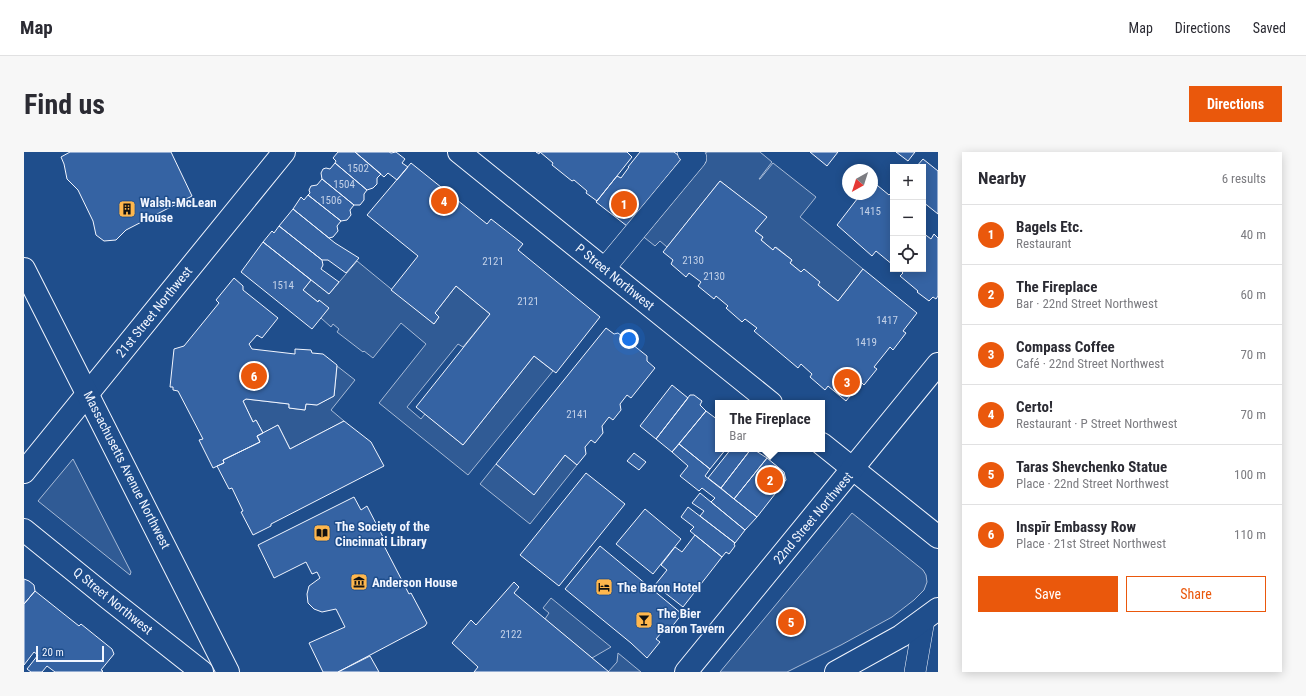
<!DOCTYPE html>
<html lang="en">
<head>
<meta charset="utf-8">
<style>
  :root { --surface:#fff; --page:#f7f7f7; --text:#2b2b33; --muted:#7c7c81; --line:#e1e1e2; --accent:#ea580c }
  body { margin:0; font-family:"Roboto Condensed",sans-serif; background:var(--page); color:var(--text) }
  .controls { position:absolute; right:12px; top:12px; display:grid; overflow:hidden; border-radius:0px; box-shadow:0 2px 10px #0003 }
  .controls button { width:36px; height:36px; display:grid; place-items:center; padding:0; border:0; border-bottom:1px solid var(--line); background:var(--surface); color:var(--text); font:20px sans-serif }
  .compass { position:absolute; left:818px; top:12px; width:36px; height:36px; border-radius:50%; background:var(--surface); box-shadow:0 2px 10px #0003; rotate:219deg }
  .scale { position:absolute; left:12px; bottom:10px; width:68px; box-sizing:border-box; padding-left:4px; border:2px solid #f2f6ff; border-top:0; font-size:11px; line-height:14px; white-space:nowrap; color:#f2f6ff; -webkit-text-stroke:3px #1f4e8c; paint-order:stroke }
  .you { position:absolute; left:605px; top:187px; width:14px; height:14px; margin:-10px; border:3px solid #fff; border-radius:50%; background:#1a73e8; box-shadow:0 0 0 6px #1a73e833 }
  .badge { display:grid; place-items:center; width:26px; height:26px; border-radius:50%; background:var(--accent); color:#fff; font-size:13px; font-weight:700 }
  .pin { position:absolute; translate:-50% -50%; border:2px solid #fff; box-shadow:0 1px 4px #0006 }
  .popup { position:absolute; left:691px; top:248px; width:110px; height:52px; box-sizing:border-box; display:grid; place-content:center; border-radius:0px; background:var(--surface); filter:drop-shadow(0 1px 3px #0005); font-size:13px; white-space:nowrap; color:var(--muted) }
  .popup b { font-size:15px; color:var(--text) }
  .popup::after { content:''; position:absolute; left:50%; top:100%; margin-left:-8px; border:8px solid transparent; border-top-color:var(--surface) }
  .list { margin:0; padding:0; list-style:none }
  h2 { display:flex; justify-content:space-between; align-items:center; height:52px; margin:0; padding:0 16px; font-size:17px }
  h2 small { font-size:13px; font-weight:400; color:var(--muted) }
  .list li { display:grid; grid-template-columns:26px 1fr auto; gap:12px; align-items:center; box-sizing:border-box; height:60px; padding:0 16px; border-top:1px solid var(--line) }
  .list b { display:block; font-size:15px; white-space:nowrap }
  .list p { margin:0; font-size:13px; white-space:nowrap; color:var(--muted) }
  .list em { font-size:13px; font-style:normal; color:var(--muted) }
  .actions { display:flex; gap:8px; padding:12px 16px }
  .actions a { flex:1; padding:9px 0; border:1px solid var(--accent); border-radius:0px; text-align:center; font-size:14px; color:var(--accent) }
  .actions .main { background:var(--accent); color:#fff }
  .icon { flex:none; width:22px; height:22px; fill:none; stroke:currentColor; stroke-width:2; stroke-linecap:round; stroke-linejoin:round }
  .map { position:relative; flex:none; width:914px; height:520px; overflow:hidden; border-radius:0px }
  header { display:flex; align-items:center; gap:24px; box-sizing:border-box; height:56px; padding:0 20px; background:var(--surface); border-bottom:1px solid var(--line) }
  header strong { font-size:19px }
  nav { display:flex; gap:22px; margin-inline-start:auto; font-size:14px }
  .intro { display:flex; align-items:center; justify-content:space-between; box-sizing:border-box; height:96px; padding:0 24px }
  h1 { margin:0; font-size:28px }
  .button { padding:10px 18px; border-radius:0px; background:var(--accent); color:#fff; font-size:14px; font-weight:700 }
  main { display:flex; gap:24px; padding:0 24px }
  aside { flex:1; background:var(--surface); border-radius:0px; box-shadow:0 2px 10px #0003 }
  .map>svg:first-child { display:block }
  .built { fill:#305b95; stroke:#a8bbd7 }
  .building { fill:#3563a3; stroke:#f2f6ff }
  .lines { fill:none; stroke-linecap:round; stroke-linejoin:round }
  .minor-casing { stroke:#f2f6ff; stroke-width:22 }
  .tertiary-casing { stroke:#f2f6ff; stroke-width:24 }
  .secondary-casing { stroke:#f2f6ff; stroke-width:24 }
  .primary-casing { stroke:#f2f6ff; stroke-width:24 }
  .minor { stroke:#1f4e8c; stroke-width:21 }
  .tertiary { stroke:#1f4e8c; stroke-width:22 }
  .secondary { stroke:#1f4e8c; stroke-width:22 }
  .primary { stroke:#1f4e8c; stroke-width:22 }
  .labels { text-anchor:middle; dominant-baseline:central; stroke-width:3; stroke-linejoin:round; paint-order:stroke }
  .number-label { font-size:11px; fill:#c3d1e8 }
  .poi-label { font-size:13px; font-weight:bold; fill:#f2f6ff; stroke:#1f4e8c; text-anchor:start }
  .street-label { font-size:13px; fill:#f2f6ff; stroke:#1f4e8c }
</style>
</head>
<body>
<header>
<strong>Map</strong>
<nav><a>Map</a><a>Directions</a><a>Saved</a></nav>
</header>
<div class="intro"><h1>Find us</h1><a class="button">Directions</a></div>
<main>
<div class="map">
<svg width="914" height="520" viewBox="0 0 914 520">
  <rect width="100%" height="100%" fill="#1f4e8c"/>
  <!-- built -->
  <path class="built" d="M 683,0 L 736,0 L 748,10 L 735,27 L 736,27 L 749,11 L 792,45 L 776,65 L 839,117 L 814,149 L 794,133 L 780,117 L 777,120 L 766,111 L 768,108 L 752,95 L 749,98 L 737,88 L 739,85 L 731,79 L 742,65 L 696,29 L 643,95 L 636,89 L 631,94 L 616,82 Z
    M 333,109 L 410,172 L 415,165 L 411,161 L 432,134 L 466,162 L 439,195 L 434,192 L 383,255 L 397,267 L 401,262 L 439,293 L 510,204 L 529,219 L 444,323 L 355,251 L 402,192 L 377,171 L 349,206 L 340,199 L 339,200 L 313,180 L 315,177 L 309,172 L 307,175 L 297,166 L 295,148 L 294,150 L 279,138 L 287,128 L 305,142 Z
    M 313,214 L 331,228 L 307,258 L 320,269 L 266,297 L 254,273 L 239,281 L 232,268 L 229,270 L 219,249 L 222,247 L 265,252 L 265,256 L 281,258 L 282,252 L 293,253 L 310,244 Z
    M 541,303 L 553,313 L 506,372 L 456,332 L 472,312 L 510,342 Z
    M 49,307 L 107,420 L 106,423 L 14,349 Z
    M 828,361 L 899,418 L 902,423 L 903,430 L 900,438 L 890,448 L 868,465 L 817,493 L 763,520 L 696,520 Z
    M 527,446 L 587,495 L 568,506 L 521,467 L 525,461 L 519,456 Z
    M 594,501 L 617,520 L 584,520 L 593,510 Z"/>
  <!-- building -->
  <path class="building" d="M 46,0 L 147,0 L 168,44 L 102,78 L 92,88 L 80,89 L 72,83 L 69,69 L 54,38 L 43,27 L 40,12 L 37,5 Z
    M 314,0 L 331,0 L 357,22 L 353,26 L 353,32 L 349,36 L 343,38 L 311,11 L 312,9 L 309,6 Z
    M 331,0 L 365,0 L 367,1 L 372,0 L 381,7 L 378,11 L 384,15 L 373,28 L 364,21 L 360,25 Z
    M 512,0 L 603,0 L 608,5 L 573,49 L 562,41 L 563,39 L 550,28 L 548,29 L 528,13 L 529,11 L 516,0 L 515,2 Z
    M 616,0 L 650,0 L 658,6 L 603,74 L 572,50 L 593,24 L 597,26 L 605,15 L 604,15 Z
    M 786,0 L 814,0 L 803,14 Z
    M 872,0 L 891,0 L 884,9 Z
    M 899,7 L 914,19 L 914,62 L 899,50 L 899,15 L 892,15 Z
    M 311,11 L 343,38 L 340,42 L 340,48 L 336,53 L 330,53 L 298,27 L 297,21 L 299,17 L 302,16 L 306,17 Z
    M 387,11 L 463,72 L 467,67 L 499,92 L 494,98 L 576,165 L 532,221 L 510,204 L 439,293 L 392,255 L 466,162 L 432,134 L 411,161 L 415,165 L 410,172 L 367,138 L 394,104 L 343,63 Z
    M 298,27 L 330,53 L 326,58 L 327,63 L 323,68 L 317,69 L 284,43 L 286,41 L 285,38 L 287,34 L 293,33 Z
    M 696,29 L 743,65 L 731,79 L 739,85 L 737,88 L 749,98 L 751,95 L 768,108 L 766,111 L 777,120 L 780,117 L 796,130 L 794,133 L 814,149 L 839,117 L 893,161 L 879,179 L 882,181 L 869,198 L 866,195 L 850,215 L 853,217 L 840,233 L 837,230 L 822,249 L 804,234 L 801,238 L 786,225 L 788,222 L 777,212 L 774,216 L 730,179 L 733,176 L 721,167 L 718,170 L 702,156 L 704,154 L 692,144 L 690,147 L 674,134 L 677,130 L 665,121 L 662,125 L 647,112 L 649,108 L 639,100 Z
    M 848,29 L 865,43 L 866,42 L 869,45 L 869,113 L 852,99 L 848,104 L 813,73 L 837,42 L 848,42 Z
    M 284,43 L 317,69 L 313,74 L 314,79 L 309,85 L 305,86 L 269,57 L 277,45 L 280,48 Z
    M 269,57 L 311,91 L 335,106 L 322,121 L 304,108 L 298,108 L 255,74 Z
    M 255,74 L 298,108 L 299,113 L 297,117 L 315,130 L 305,142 L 239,90 L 248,79 L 250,81 Z
    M 899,81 L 907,87 L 910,82 L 914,86 L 914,144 L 912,147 L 909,145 L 905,149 L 893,140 L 894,139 L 876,124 L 879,121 L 875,117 L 899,117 Z
    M 239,90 L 287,128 L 279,138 L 294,150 L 295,148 L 305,156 L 288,177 L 217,120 Z
    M 210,126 L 219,134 L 219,138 L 254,166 L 238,186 L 233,183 L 225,192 L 228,197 L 271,202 L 271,197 L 287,198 L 288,201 L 299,202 L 313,213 L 310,244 L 293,253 L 282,252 L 281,258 L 265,256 L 265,252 L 222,247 L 219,249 L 229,270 L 232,268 L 239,281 L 233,284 L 236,290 L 199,308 L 200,311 L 189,316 L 175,288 L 179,287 L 154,239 L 149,238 L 149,235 L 146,235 L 150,197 L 160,194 L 195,151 L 192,148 Z
    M 582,176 L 590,182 L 594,181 L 623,204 L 623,209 L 631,216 L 607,246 L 603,243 L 596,252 L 597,258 L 589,268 L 585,265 L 578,274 L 579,281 L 571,291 L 567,288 L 561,295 L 562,302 L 553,313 L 541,303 L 510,343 L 472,312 Z
    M 648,233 L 664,246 L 632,287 L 616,274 Z
    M 666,243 L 670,243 L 678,249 L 676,253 L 682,259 L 648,300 L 632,287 Z
    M 682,259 L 694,268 L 694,297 L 702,297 L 686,317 L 655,292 Z
    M 320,269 L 347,290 L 360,314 L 247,372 L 247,374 L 229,383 L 217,360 L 219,359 L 208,336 L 205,337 L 193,314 L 200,311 L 199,308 L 236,290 L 233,284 L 254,273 L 266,297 Z
    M 655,292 L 686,317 L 681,324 L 733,365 L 721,378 L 687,350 L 691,346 L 678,336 L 675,339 L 656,324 L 664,314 L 648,300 Z
    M 707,297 L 727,297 L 697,336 L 684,326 Z
    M 727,297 L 729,297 L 743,306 L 710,347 L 697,336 Z
    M 610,301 L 622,310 L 615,318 L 603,309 Z
    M 743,306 L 760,320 L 762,328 L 733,365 L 710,347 Z
    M 562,321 L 601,352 L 535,434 L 496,403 Z
    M 676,341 L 721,378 L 711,391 L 676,364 L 680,359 L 668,351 Z
    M 330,345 L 337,358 L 343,354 L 360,387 L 357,388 L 385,442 L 387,441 L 403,471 L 401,474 L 314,520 L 299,520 L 285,491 L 321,475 L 312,457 L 298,460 L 290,457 L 284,451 L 283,442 L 285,434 L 296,426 L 293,420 L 288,422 L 282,410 L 250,426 L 234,393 Z
    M 664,355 L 711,391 L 710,392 L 711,394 L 705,402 L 702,400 L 698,405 L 666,379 L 670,375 L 657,365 Z
    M 621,357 L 657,387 L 629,422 L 592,392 Z
    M 671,383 L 698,405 L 659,455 L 631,433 L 643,418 L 637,413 L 651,395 L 658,400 Z
    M 576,394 L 658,462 L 646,477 L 643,474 L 632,487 L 636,490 L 623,506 L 607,491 L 541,437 Z
    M 0,427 L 5,429 L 10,433 L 11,439 L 0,452 Z
    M 490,430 L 495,435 L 490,441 L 585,520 L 450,520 L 454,515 L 428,491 L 447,468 L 452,473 Z
    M 11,439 L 55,474 L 57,472 L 88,497 L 90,502 L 77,518 L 79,519 L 78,520 L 31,520 L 23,514 L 18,520 L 7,520 L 3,517 L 14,503 L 10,500 L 0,513 L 0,452 Z
    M 346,504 L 355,520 L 314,520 Z"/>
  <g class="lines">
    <!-- minor casing -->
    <g class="minor-casing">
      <path id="minor" d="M 580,117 L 672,6 L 664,0
        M 891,520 L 900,468"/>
    </g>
    <!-- tertiary casing -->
    <g class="tertiary-casing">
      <path id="tertiary" d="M 0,320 L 260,0"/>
    </g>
    <!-- secondary casing -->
    <g class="secondary-casing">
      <path id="secondary" d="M 435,0 L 747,251
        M 798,292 L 914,385
        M 0,378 L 84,446 L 178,520"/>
    </g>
    <!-- primary casing -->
    <g class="primary-casing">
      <path id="primary" d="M 0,117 L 204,520
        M 662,520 L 914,212
        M 812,520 L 877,484 L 914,457"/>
    </g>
    <!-- minor -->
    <use href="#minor" class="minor"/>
    <!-- tertiary -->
    <use href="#tertiary" class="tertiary"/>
    <!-- secondary -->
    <use href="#secondary" class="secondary"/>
    <!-- primary -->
    <use href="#primary" class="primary"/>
  </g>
  <!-- icons -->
  <defs>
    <g id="building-square" transform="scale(0.9)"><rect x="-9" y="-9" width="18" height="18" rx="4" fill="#ffb74d" stroke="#1f4e8c"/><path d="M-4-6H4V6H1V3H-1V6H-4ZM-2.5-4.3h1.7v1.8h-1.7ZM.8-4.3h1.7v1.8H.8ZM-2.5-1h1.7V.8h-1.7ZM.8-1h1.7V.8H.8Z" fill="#111"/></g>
    <g id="library-square" transform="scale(0.9)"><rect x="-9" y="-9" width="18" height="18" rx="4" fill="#ffb74d" stroke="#1f4e8c"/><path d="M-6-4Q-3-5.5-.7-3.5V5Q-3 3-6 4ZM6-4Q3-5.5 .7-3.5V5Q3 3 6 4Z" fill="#111"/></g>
    <g id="museum-square" transform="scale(0.9)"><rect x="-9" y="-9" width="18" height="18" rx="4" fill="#ffb74d" stroke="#1f4e8c"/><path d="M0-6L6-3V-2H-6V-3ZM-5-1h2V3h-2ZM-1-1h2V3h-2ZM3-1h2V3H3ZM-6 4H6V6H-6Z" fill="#111"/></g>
    <g id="hotel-square" transform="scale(0.9)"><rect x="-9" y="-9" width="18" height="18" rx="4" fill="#ffb74d" stroke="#1f4e8c"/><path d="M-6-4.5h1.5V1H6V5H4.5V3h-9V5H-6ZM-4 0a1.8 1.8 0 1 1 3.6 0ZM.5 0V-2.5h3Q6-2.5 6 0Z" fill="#111"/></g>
    <g id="bar-square" transform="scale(0.9)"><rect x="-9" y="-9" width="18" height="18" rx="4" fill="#ffb74d" stroke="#1f4e8c"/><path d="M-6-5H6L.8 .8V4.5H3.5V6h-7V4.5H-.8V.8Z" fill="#111"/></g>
  </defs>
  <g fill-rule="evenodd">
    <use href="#building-square" x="103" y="57"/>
    <use href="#library-square" x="298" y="381"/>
    <use href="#museum-square" x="335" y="430"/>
    <use href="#hotel-square" x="580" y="435"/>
    <use href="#bar-square" x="620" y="468"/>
  </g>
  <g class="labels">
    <!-- number labels -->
    <g class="number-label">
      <text x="334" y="16">1502</text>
      <text x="320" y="32">1504</text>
      <text x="307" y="48">1506</text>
      <text x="846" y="59">1415</text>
      <text x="669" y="108">2130</text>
      <text x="469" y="109">2121</text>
      <text x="690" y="124">2130</text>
      <text x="259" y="133">1514</text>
      <text x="504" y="149">2121</text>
      <text x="863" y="168">1417</text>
      <text x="842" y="190">1419</text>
      <text x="553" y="262">2141</text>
      <text x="487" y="482">2122</text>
    </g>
    <!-- poi labels -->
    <g class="poi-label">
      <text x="116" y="50">Walsh-McLean<tspan x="116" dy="15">House</tspan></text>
      <text x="311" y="374">The Society of the<tspan x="311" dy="15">Cincinnati Library</tspan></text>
      <text x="348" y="430">Anderson House</text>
      <text x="593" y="435">The Baron Hotel</text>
      <text x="633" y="461">The Bier<tspan x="633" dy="15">Baron Tavern</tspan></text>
    </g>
    <!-- street labels -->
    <g class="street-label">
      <text transform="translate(591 125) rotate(39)">P Street Northwest</text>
      <text transform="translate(130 160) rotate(-51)">21st Street Northwest</text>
      <text transform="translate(103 318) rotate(63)">Massachusetts Avenue Northwest</text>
      <text transform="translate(789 366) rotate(-50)">22nd Street Northwest</text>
      <text transform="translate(89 449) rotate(39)">Q Street Northwest</text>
    </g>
  </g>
</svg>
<div class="controls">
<button>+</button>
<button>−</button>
<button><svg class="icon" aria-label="locate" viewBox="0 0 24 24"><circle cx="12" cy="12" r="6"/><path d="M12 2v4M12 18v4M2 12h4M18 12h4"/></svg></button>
</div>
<svg class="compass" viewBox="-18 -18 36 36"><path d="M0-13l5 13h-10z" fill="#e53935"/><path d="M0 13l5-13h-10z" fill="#7c7c81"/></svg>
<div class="scale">20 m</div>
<div class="you"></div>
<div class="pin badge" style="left:600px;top:52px">1</div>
<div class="pin badge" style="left:746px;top:328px">2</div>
<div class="popup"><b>The Fireplace</b>Bar</div>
<div class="pin badge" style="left:823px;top:230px">3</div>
<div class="pin badge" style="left:420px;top:49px">4</div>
<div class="pin badge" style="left:767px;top:470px">5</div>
<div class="pin badge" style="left:230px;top:224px">6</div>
</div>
<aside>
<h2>Nearby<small>6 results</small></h2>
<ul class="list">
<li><span class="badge">1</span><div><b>Bagels Etc.</b><p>Restaurant</p></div><em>40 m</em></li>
<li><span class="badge">2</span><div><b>The Fireplace</b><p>Bar · 22nd Street Northwest</p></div><em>60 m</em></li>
<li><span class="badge">3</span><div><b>Compass Coffee</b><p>Café · 22nd Street Northwest</p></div><em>70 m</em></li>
<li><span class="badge">4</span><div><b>Certo!</b><p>Restaurant · P Street Northwest</p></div><em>70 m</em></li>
<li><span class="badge">5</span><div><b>Taras Shevchenko Statue</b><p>Place · 22nd Street Northwest</p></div><em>100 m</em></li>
<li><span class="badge">6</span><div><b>Inspīr Embassy Row</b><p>Place · 21st Street Northwest</p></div><em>110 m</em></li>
</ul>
<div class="actions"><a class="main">Save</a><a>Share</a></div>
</aside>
</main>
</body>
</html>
